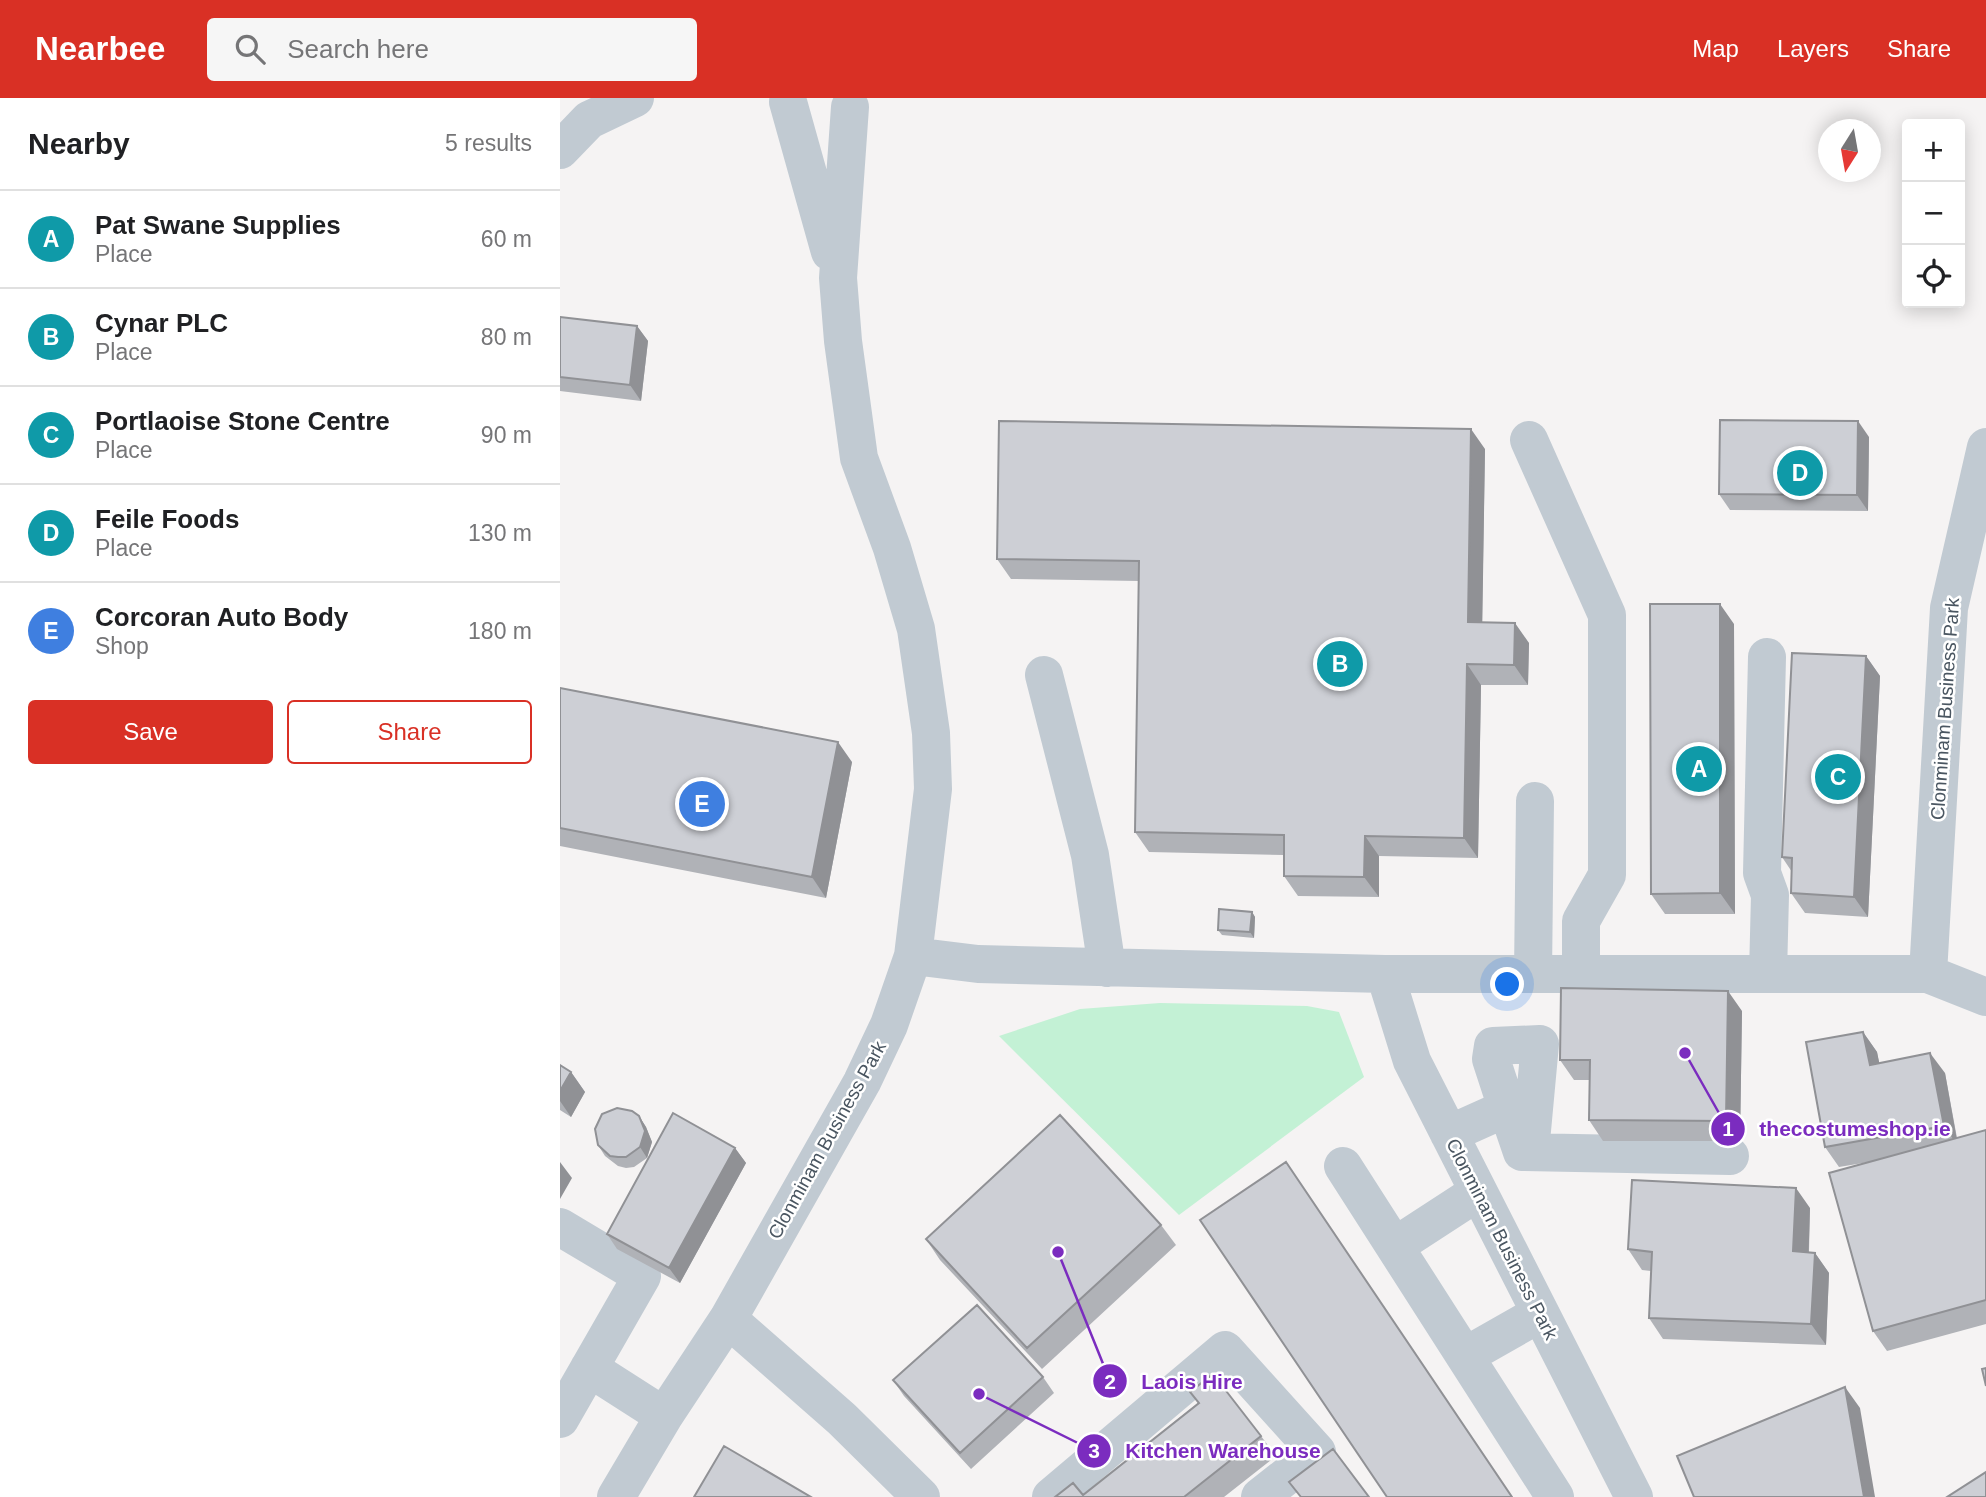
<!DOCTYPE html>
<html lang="en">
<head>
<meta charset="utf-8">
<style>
  :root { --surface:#fff; --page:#f6f6f6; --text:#202124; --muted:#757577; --line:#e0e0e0; --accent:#d93025 }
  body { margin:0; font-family:Arial,sans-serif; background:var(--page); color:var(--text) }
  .controls { position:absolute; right:21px; top:21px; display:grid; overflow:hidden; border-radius:7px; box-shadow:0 4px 18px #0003 }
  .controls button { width:63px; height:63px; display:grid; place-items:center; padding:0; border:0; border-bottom:2px solid var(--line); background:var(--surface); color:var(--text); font:35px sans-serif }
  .compass { position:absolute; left:1258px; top:21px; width:63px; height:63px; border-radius:50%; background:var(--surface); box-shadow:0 4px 18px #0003; rotate:191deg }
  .you { position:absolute; left:948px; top:887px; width:24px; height:24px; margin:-18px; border:5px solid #fff; border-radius:50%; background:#1a73e8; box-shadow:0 0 0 10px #1a73e833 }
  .badge { display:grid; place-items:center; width:46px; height:46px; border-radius:50%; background:var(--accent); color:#fff; font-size:23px; font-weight:700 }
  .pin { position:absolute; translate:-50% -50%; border:4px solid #fff; box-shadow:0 2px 7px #0006 }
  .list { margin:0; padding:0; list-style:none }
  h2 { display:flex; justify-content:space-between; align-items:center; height:91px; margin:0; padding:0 28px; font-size:30px }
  h2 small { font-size:23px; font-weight:400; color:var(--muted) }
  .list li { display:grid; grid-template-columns:46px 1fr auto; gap:21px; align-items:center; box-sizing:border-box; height:98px; padding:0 28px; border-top:2px solid var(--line) }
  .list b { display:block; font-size:26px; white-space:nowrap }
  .list p { margin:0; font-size:23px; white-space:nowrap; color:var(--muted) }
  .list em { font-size:23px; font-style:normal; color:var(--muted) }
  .actions { display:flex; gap:14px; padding:21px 28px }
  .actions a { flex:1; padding:16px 0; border:2px solid var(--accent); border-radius:7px; text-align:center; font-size:24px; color:var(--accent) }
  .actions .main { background:var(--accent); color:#fff }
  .icon { flex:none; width:38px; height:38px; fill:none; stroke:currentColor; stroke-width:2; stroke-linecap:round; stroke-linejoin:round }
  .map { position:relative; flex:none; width:1426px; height:1399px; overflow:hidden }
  header { display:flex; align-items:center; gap:42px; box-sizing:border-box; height:98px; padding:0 35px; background:var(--accent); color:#fff }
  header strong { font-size:33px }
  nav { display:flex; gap:38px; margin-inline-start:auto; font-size:24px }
  .search { width:490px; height:63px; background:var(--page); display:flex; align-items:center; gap:18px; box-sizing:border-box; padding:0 24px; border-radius:7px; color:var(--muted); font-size:26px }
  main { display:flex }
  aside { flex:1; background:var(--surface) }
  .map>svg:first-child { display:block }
  .green { fill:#c3f1d5 }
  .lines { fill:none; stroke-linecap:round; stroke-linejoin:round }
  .minor { stroke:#c1cad2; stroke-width:38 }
  .wall { fill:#b0b2b7 }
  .shaded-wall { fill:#909195 }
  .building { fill:#cdcfd5; stroke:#909195; stroke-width:2 }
  .labels { text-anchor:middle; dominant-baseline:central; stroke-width:5; stroke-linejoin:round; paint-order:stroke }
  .street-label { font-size:19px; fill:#4a5661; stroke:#fff }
  .leader { fill:none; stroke:#7b2cbf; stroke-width:2.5 }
  .callout-dot { fill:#7b2cbf; stroke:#fff; stroke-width:2.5 }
  .mark-label { font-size:21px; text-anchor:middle; font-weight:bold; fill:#fff }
  .callout-label { font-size:21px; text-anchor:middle; font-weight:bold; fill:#7b2cbf; stroke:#fff; stroke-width:5; stroke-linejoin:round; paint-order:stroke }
</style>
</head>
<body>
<header>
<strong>Nearbee</strong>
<div class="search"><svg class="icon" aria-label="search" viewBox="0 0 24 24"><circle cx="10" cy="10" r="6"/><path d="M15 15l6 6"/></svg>Search here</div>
<nav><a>Map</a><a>Layers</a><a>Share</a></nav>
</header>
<main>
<aside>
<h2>Nearby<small>5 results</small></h2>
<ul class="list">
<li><span class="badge" style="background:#0f9aa8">A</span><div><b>Pat Swane Supplies</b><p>Place</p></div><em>60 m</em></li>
<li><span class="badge" style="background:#0f9aa8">B</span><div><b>Cynar PLC</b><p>Place</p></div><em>80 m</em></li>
<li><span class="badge" style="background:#0f9aa8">C</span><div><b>Portlaoise Stone Centre</b><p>Place</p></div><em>90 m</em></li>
<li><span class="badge" style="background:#0f9aa8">D</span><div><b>Feile Foods</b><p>Place</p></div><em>130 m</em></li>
<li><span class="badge" style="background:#3f7fe0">E</span><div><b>Corcoran Auto Body</b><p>Shop</p></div><em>180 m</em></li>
</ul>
<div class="actions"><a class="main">Save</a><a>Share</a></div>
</aside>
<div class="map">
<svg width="1426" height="1399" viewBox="0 0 1426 1399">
  <rect width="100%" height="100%" fill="#f5f3f3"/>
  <!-- green -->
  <path class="green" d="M 600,905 L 747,908 L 779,914 L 804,979 L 619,1117 L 439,938 L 520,911 Z"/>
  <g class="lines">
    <!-- minor -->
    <path class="minor" d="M 228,4 L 270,154
      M 0,52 L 29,22 L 75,0
      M 969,342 L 1047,517 L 1047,777 L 1021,823 L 1021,876
      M 1207,559 L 1202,775 L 1210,797 L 1208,876
      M 484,577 L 530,757 L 547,870
      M 353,858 L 418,866 L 825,876 L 1368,876 L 1426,899
      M 825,876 L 852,963 L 1074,1399
      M 973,876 L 975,703
      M 1368,876 L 1389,510 L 1426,349
      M 947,1010 L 931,961 L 933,948 L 980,946 L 970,1054
      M 889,1036 L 947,1010 L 962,1054 L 1170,1058
      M 783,1068 L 995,1399
      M 0,1129 L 82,1178 L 0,1321
      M 835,1148 L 918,1094
      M 168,1221 L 282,1321 L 361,1399
      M 905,1258 L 979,1216
      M 29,1270 L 104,1318
      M 56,1399 L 104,1318 L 168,1221 L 302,984 L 329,927 L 353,858 L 373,691 L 371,635 L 356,531 L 332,450 L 299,360 L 283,243 L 278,180 L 290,9
      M 491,1399 L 665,1252 L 757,1354 L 700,1399"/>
  </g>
  <!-- wall -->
  <path class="wall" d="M 0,219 L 77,228 L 88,243 L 81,303 L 0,293 Z
    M 1309,339 L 1308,413 L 1170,412 L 1159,396 Z
    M 925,351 L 922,524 L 969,545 L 968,587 L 921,587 L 918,760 L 819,758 L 819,799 L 738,798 L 724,778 L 724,757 L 589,754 L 575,734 L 579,483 L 451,481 L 437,461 Z
    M 1174,526 L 1175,816 L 1105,816 L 1091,796 Z
    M 1306,558 L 1320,578 L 1308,819 L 1245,815 L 1231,795 L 1232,774 L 1222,759 Z
    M 0,590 L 292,664 L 266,800 L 0,748 Z
    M 692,814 L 695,819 L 694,840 L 662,837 L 658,832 Z
    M 1182,913 L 1180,1043 L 1043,1043 L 1029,1022 L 1030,982 L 1014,982 L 1000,962 Z
    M 1303,934 L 1317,954 L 1319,965 L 1385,975 L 1397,1040 L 1426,1032 L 1426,1226 L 1327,1253 L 1313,1233 L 1309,1064 L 1279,1069 L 1265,1049 Z
    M 0,967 L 11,974 L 25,994 L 11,1019 L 0,1012 Z
    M 79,1018 L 86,1029 L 92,1044 L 87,1060 L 74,1069 L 66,1070 L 58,1068 L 45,1058 L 38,1047 Z
    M 175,1050 L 186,1065 L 120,1185 L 57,1151 L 47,1136 Z
    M 1250,1110 L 1249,1154 L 1255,1155 L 1269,1175 L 1266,1247 L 1103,1241 L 1089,1220 L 1091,1173 L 1082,1172 L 1068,1151 Z
    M 601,1127 L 616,1147 L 482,1271 L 380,1162 L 366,1141 Z
    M 483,1279 L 494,1295 L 411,1371 L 344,1298 L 333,1282 Z
    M 630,1294 L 701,1338 L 716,1358 L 664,1399 L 495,1399 L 523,1397 L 638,1305 Z"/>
  <!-- shaded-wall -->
  <path class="shaded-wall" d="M 77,228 L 88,243 L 81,303 L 70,287 Z
    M 1298,323 L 1309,339 L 1308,413 L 1297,397 Z
    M 911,331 L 925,351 L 922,544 L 908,524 Z
    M 1160,506 L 1174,526 L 1175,816 L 1160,795 Z
    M 955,525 L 969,545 L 968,587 L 954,567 Z
    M 1306,558 L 1320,578 L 1308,819 L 1294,799 Z
    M 907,566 L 921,587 L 918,760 L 904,740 Z
    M 278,644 L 292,664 L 266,800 L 252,779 Z
    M 805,738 L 819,758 L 819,799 L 804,779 Z
    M 692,814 L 695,819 L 694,840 L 690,834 Z
    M 1168,893 L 1182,913 L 1180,1043 L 1166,1023 Z
    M 1303,934 L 1317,954 L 1324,987 L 1310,967 Z
    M 1370,955 L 1385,975 L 1398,1048 L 1384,1028 Z
    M 11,974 L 25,994 L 11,1019 L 0,1003 L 0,993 Z
    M 79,1018 L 86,1029 L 92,1044 L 87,1060 L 80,1049 Z
    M 175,1050 L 186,1065 L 120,1185 L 109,1170 Z
    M 0,1064 L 12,1080 L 0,1101 Z
    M 1236,1090 L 1250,1110 L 1248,1173 L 1233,1153 Z
    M 1255,1155 L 1269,1175 L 1266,1247 L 1251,1226 Z
    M 1285,1289 L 1300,1310 L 1315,1399 L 1304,1399 Z"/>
  <!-- building -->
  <path class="building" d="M 0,219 L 77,228 L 70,287 L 0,279 Z
    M 1160,322 L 1298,323 L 1297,397 L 1159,396 Z
    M 439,323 L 911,331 L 908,524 L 955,525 L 954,567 L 907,566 L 904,740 L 805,738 L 804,779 L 724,778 L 724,737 L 575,734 L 579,463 L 437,461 Z
    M 1090,506 L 1160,506 L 1160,795 L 1091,796 Z
    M 1232,555 L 1306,558 L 1294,799 L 1231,795 L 1232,760 L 1222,759 Z
    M 0,590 L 278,644 L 252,779 L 0,730 Z
    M 659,811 L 692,814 L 690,834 L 658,832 Z
    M 1001,890 L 1168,893 L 1166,1023 L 1029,1022 L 1030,962 L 1000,962 Z
    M 1303,934 L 1310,967 L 1370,955 L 1384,1028 L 1265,1049 L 1246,944 Z
    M 0,967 L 11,974 L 0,993 Z
    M 57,1010 L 72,1013 L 79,1018 L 85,1033 L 80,1049 L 66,1059 L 58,1059 L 50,1058 L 38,1047 L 35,1031 L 42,1016 Z
    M 113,1015 L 175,1050 L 109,1170 L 47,1136 Z
    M 500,1017 L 601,1127 L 467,1250 L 366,1141 Z
    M 1426,1032 L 1426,1202 L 1313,1233 L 1269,1075 Z
    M 726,1064 L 952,1399 L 827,1399 L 640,1122 Z
    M 1072,1082 L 1236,1090 L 1233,1153 L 1255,1155 L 1251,1226 L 1089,1220 L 1092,1154 L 1068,1151 Z
    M 417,1207 L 483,1279 L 400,1355 L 333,1282 Z
    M 1426,1270 L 1426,1288 L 1422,1271 Z
    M 653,1276 L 701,1338 L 624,1399 L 495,1399 L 513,1385 L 523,1397 L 639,1305 L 630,1294 Z
    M 1285,1289 L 1304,1399 L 1134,1399 L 1117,1358 Z
    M 164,1348 L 251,1399 L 134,1399 Z
    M 773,1351 L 809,1399 L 741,1399 L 729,1384 Z
    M 1426,1374 L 1426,1399 L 1387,1399 Z"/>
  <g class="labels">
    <!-- street labels -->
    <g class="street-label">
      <text transform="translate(1385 611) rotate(-86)">Clonminam Business Park</text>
      <text transform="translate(267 1042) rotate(-61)">Clonminam Business Park</text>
      <text transform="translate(942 1141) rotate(63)">Clonminam Business Park</text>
    </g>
  </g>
  <!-- callouts -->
  <path class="leader" d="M1125 955L1168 1031M498 1154L550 1283M419 1296L534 1353"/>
  <g class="callout-dot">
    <circle cx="1125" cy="955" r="7"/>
    <circle cx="498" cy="1154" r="7"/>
    <circle cx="419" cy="1296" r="7"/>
    <circle cx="1168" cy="1031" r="18"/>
    <circle cx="550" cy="1283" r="18"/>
    <circle cx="534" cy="1353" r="18"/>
  </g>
  <g class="mark-label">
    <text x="1168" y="1038">1</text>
    <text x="550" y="1291">2</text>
    <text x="534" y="1360">3</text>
  </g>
  <g class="callout-label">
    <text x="1295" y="1038">thecostumeshop.ie</text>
    <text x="632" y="1291">Laois Hire</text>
    <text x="663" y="1360">Kitchen Warehouse</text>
  </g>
</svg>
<div class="controls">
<button>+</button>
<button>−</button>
<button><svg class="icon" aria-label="locate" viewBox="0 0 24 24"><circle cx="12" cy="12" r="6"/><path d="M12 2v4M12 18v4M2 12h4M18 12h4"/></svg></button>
</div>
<svg class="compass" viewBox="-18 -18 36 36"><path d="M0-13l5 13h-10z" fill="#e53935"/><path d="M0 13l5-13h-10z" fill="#757577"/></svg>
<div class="you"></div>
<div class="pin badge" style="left:1139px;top:671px;background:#0f9aa8">A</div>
<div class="pin badge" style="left:780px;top:566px;background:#0f9aa8">B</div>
<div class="pin badge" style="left:1278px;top:679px;background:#0f9aa8">C</div>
<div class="pin badge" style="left:1240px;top:375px;background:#0f9aa8">D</div>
<div class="pin badge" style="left:142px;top:706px;background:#3f7fe0">E</div>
</div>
</main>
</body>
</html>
